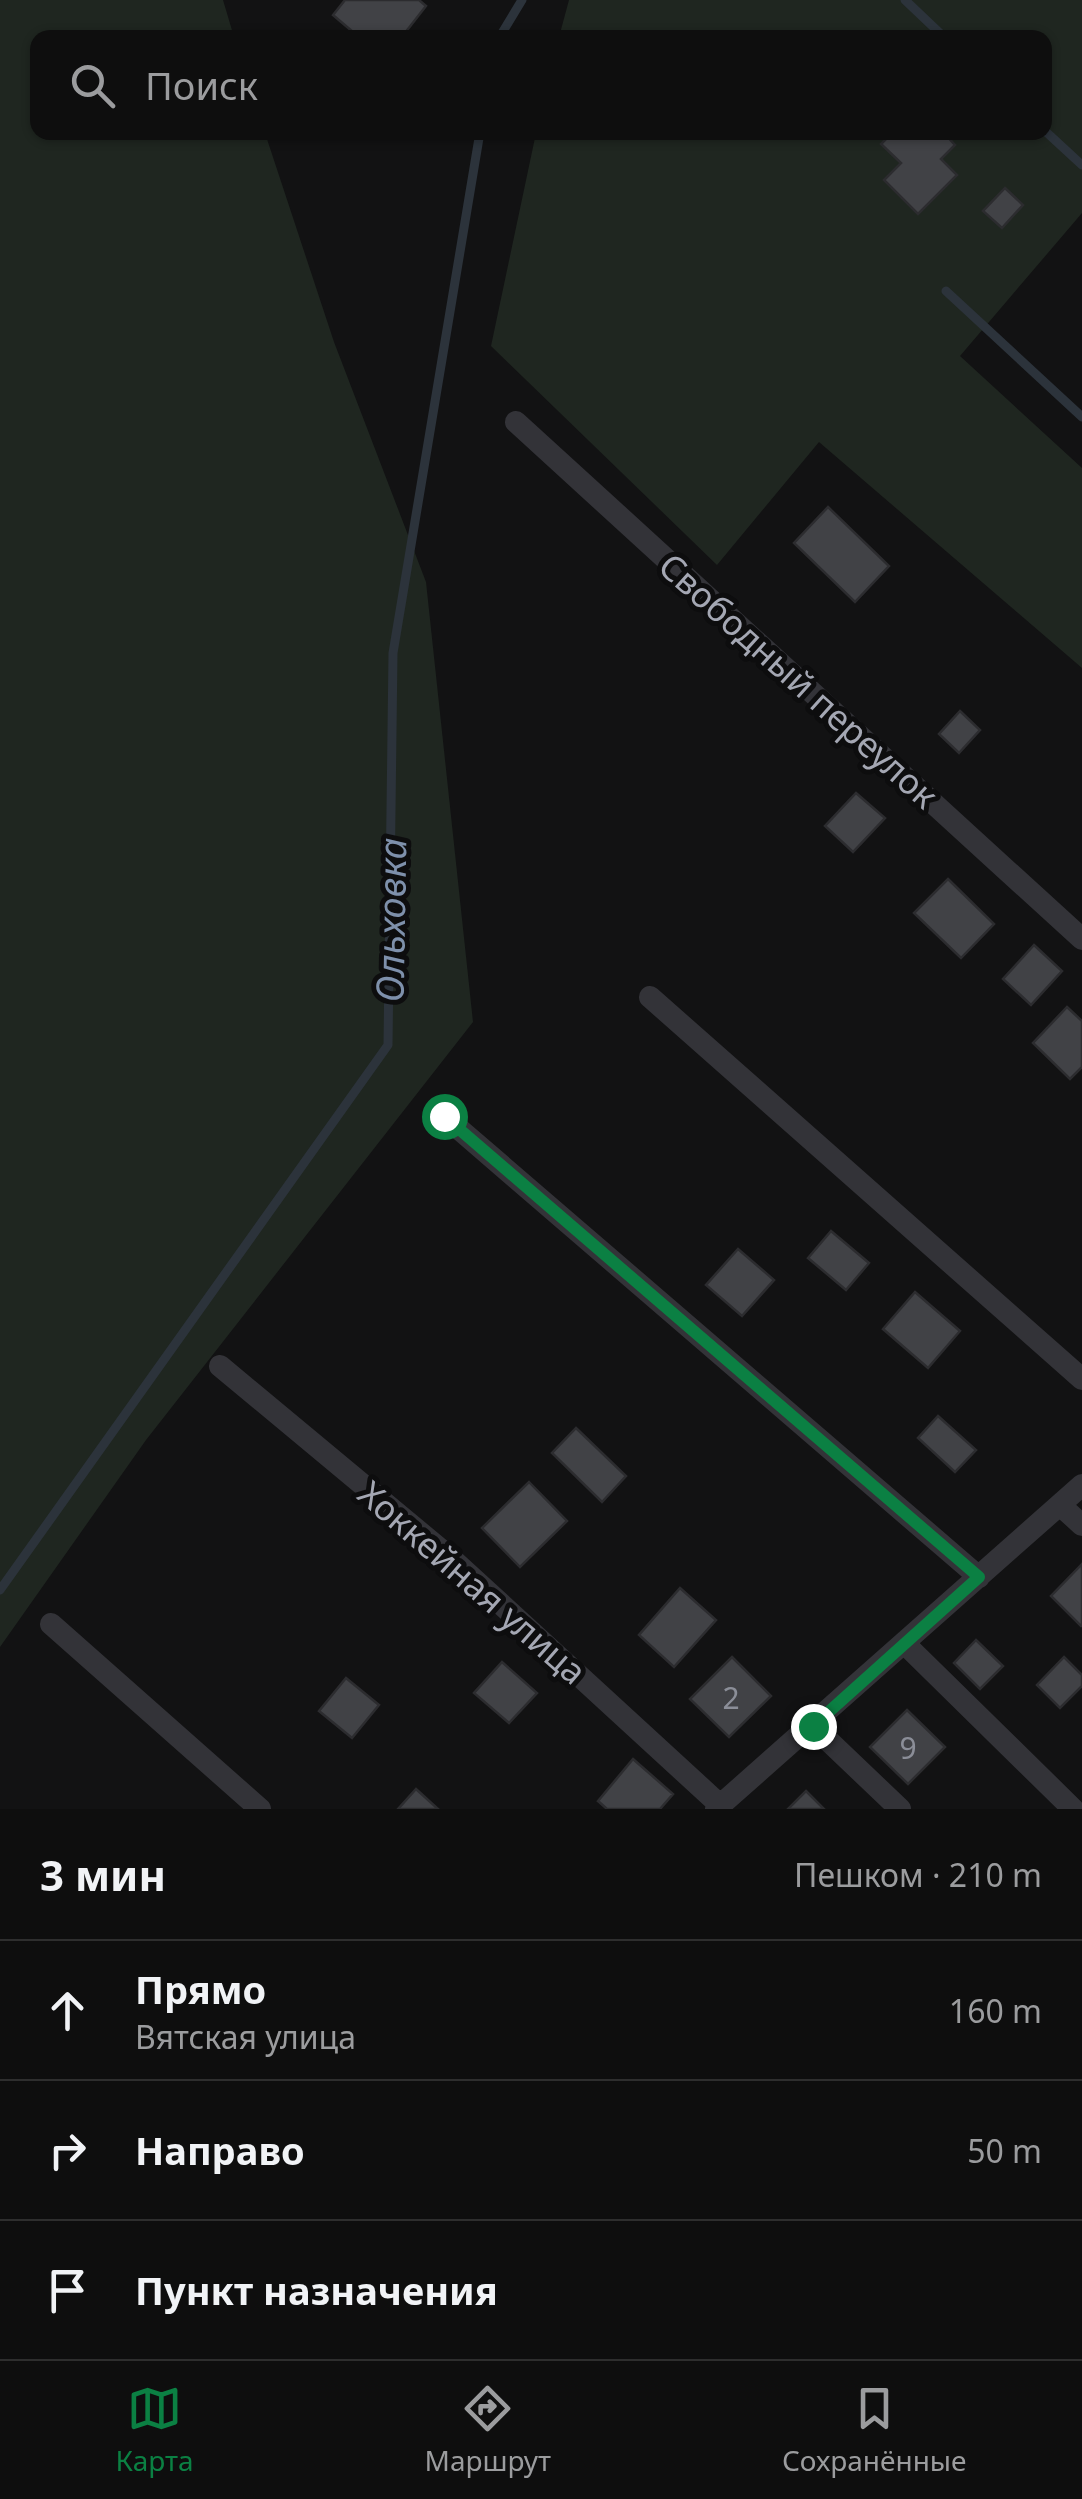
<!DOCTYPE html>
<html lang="ru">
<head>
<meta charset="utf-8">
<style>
  :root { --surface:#0e0e0e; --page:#1c1c1c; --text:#f1f3f6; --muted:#9b9c9e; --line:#2e2e2e; --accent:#0b8043 }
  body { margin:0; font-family:"Noto Sans",sans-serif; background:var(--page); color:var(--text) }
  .stop { position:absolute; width:30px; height:30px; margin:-22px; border:8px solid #0b8043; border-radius:50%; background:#fff }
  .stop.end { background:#0b8043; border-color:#fff; box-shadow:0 2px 10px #0008 }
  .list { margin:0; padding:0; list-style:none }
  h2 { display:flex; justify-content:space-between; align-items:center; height:130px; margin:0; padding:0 40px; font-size:42px }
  h2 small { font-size:32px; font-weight:400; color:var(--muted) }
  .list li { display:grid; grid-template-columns:65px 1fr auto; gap:30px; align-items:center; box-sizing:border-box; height:140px; padding:0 40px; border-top:2px solid var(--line) }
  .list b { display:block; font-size:38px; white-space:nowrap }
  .list p { margin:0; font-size:32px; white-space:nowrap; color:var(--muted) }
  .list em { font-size:32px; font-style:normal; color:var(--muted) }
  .icon { flex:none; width:55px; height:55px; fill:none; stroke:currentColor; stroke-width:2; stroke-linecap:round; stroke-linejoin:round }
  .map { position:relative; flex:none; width:1082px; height:1809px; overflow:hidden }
  .search { position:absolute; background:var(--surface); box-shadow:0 2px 8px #0004; left:30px; right:30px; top:30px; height:110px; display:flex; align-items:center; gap:25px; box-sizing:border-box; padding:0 35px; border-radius:20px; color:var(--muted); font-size:38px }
  .sheet { height:550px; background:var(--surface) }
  nav { display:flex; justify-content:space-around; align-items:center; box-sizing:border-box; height:140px; border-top:2px solid var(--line); background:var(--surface); font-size:28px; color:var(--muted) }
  nav a { display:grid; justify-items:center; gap:5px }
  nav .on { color:var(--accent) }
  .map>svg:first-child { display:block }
  .green { fill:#1f2620 }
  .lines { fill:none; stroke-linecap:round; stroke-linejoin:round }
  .stream { stroke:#2c333b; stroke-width:9 }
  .building { fill:#414246; stroke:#2c2c2f; stroke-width:2.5 }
  .minor { stroke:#333338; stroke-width:22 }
  .route { stroke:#0b8043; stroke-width:12 }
  .labels { text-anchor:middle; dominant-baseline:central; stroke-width:10; stroke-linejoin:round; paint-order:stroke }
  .number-label { font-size:30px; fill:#8b8e98 }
  .street-label { font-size:35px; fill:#a4a7b3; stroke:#0d0d0e }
  .water-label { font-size:38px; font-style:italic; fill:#7e90ab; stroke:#0d0d0e }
</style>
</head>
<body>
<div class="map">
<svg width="1082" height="1809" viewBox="0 0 1082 1809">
  <rect width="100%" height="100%" fill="#121213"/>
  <!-- green -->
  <path class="green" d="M 0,0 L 223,0 L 234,37 L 38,38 L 38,132 L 265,133 L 334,342 L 426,582 L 473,1022 L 146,1440 L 0,1647 Z
    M 569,0 L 1082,0 L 1082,213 L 960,356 L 1082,468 L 1082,668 L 819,442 L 717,565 L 491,346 L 536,133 L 1044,132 L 1044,38 L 559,37 Z"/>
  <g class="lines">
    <!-- stream -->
    <path class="stream" d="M 905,0 L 945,38
      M 499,38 L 522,0
      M 1044,130 L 1082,165
      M 946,291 L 1082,417
      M 0,1590 L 388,1045 L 393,653 L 480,132"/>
  </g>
  <!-- building -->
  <path class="building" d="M 345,0 L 419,0 L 426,6 L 401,38 L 360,38 L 333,15 Z
    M 893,132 L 943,132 L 955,145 L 941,159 L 957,175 L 918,214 L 884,180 L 901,163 L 881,144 Z
    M 1005,188 L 1023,205 L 1002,228 L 983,211 Z
    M 828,507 L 889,566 L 855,602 L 794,543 Z
    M 960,711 L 980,730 L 959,753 L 939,734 Z
    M 856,793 L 885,818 L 853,852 L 825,826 Z
    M 948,879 L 994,924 L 961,958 L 914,913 Z
    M 1034,945 L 1062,971 L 1031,1005 L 1003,979 Z
    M 1067,1007 L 1082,1021 L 1082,1067 L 1070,1079 L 1033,1043 Z
    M 831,1231 L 869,1263 L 846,1290 L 808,1258 Z
    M 738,1249 L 774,1280 L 742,1316 L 706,1285 Z
    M 915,1292 L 960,1331 L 928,1368 L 883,1329 Z
    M 938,1416 L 976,1450 L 955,1472 L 918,1438 Z
    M 576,1428 L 626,1476 L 602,1502 L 552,1453 Z
    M 529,1482 L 567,1521 L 520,1567 L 482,1528 Z
    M 1082,1564 L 1082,1625 L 1081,1626 L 1051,1596 Z
    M 680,1588 L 716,1620 L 674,1667 L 639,1635 Z
    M 976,1640 L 1003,1666 L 980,1689 L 954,1663 Z
    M 732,1657 L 771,1696 L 729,1737 L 690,1699 Z
    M 1064,1657 L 1082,1675 L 1082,1686 L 1060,1708 L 1037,1685 Z
    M 502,1662 L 537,1693 L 509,1723 L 474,1693 Z
    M 346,1678 L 379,1705 L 352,1738 L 319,1711 Z
    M 907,1710 L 945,1747 L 908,1784 L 870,1747 Z
    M 633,1759 L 673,1794 L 660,1809 L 607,1809 L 598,1801 Z
    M 416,1789 L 438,1809 L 398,1809 Z
    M 806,1791 L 824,1809 L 788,1809 Z"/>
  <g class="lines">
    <!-- minor -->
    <path class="minor" d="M 516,422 L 1082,939
      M 650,997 L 1082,1379
      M 444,1116 L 979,1577
      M 220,1366 L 452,1559 L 720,1805
      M 1060,1505 L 1082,1525
      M 51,1624 L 260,1809
      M 904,1643 L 1073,1809
      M 813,1726 L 900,1809
      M 716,1809 L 1082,1485"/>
  </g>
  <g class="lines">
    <!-- route -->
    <path class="route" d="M 444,1116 L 979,1577 L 813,1726"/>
  </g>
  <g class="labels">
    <!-- number labels -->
    <g class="number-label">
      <text x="731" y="1697">2</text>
      <text x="908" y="1747">9</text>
    </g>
    <!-- street labels -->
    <g class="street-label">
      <text transform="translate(799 680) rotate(42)">Свободный переулок</text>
      <text transform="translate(473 1582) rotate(41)">Хоккейная улица</text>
    </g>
    <!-- water labels -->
    <g class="water-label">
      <text transform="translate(390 920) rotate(-89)">Ольховка</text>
    </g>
  </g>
</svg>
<div class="stop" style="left:444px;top:1116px"></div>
<div class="stop end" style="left:813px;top:1726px"></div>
<div class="search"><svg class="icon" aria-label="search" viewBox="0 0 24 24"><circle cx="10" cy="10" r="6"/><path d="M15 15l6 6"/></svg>Поиск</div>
</div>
<section class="sheet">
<h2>3 мин<small>Пешком · 210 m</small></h2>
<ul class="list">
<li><svg class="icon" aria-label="ahead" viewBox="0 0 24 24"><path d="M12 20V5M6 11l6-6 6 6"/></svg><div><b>Прямо</b><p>Вятская улица</p></div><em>160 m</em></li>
<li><svg class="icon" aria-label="right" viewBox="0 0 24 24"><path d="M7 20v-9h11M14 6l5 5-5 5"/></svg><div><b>Направо</b></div><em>50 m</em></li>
<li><svg class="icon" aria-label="arrive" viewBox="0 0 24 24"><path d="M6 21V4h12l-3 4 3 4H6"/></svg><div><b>Пункт назначения</b></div></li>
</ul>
</section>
<nav>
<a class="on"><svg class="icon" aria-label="map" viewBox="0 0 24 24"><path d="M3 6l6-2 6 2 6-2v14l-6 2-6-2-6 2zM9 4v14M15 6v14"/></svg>Карта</a>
<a><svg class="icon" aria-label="directions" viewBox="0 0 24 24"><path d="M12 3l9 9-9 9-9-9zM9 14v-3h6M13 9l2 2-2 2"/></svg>Маршрут</a>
<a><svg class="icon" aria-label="saved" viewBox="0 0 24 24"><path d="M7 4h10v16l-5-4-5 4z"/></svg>Сохранённые</a>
</nav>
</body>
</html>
